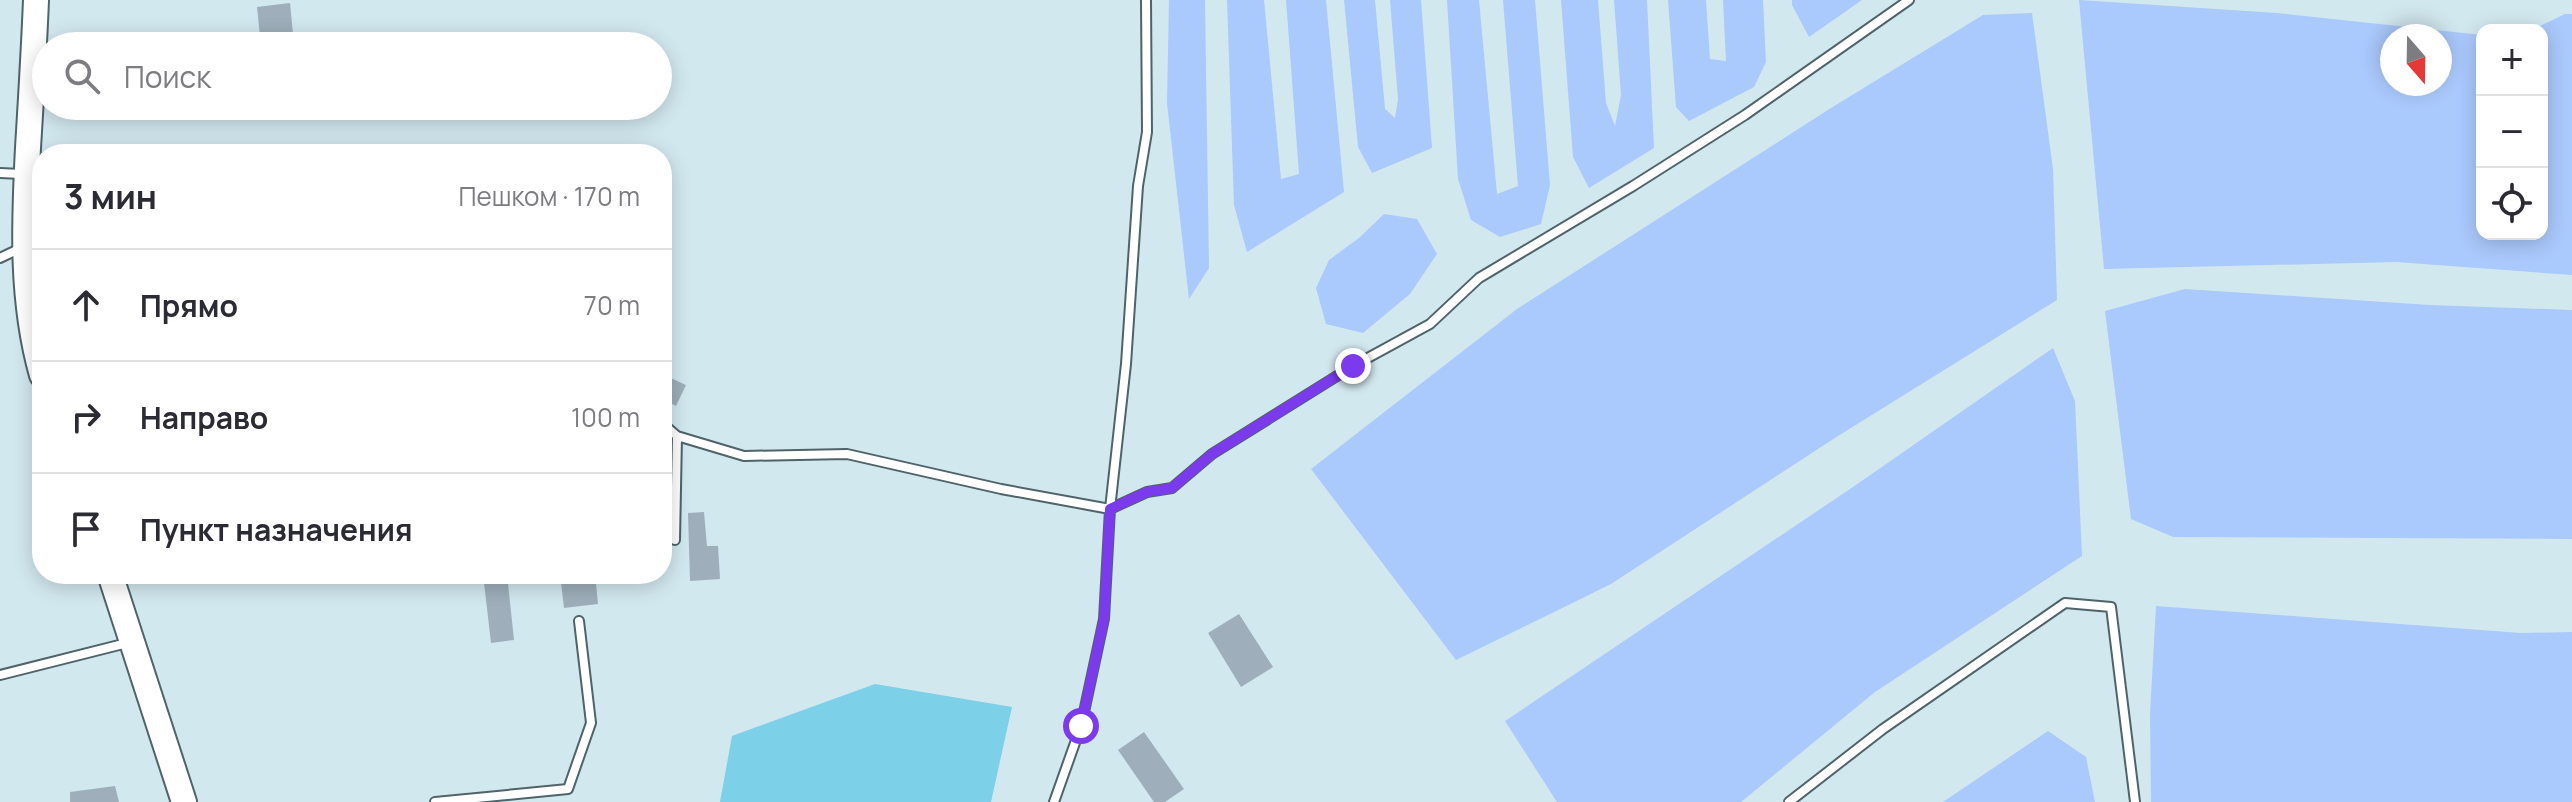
<!DOCTYPE html>
<html lang="ru">
<head>
<meta charset="utf-8">
<style>
  :root { --surface:#fff; --page:#f2f2f3; --text:#2b2b33; --muted:#7c7c81; --line:#e1e1e2 }
  body { margin:0; font-family:Manrope,sans-serif; background:var(--page); color:var(--text) }
  .controls { position:absolute; right:24px; top:24px; display:grid; overflow:hidden; border-radius:16px; box-shadow:0 4px 20px #0003 }
  .controls button { width:72px; height:72px; display:grid; place-items:center; padding:0; border:0; border-bottom:2px solid var(--line); background:var(--surface); color:var(--text); font:40px sans-serif }
  .compass { position:absolute; left:2380px; top:24px; width:72px; height:72px; border-radius:50%; background:var(--surface); box-shadow:0 4px 20px #0003; rotate:160deg }
  .stop { position:absolute; width:24px; height:24px; margin:-18px; border:6px solid #7c3aed; border-radius:50%; background:#fff }
  .stop.end { background:#7c3aed; border-color:#fff; box-shadow:0 2px 8px #0008 }
  .list { margin:0; padding:0; list-style:none }
  h2 { display:flex; justify-content:space-between; align-items:center; height:104px; margin:0; padding:0 32px; font-size:34px }
  h2 small { font-size:26px; font-weight:400; color:var(--muted) }
  .list li { display:grid; grid-template-columns:52px 1fr auto; gap:24px; align-items:center; box-sizing:border-box; height:112px; padding:0 32px; border-top:2px solid var(--line) }
  .list b { display:block; font-size:30px; white-space:nowrap }
  .list em { font-size:26px; font-style:normal; color:var(--muted) }
  .icon { flex:none; width:44px; height:44px; fill:none; stroke:currentColor; stroke-width:2; stroke-linecap:round; stroke-linejoin:round }
  .map { position:relative; flex:none; width:2572px; height:802px; overflow:hidden }
  .search { position:absolute; background:var(--surface); box-shadow:0 4px 20px #0003; left:32px; top:32px; width:640px; height:88px; display:flex; align-items:center; gap:20px; box-sizing:border-box; padding:0 28px; border-radius:44px; color:var(--muted); font-size:30px }
  .panel { position:absolute; background:var(--surface); box-shadow:0 4px 20px #0003; left:32px; top:144px; width:640px; height:440px; border-radius:32px }
  .map>svg:first-child { display:block }
  .green { fill:#7cd0e8 }
  .water { fill:#aac9fc; fill-rule:evenodd }
  .building { fill:#9eafbb }
  .lines { fill:none; stroke-linecap:round; stroke-linejoin:round }
  .service-casing { stroke:#4f6369; stroke-width:12 }
  .secondary-casing { stroke:#4f6369; stroke-width:28 }
  .service { stroke:#fff; stroke-width:8 }
  .secondary { stroke:#fff; stroke-width:24 }
  .route { stroke:#7c3aed; stroke-width:10 }
</style>
</head>
<body>
<div class="map">
<svg width="2572" height="802" viewBox="0 0 2572 802">
  <rect width="100%" height="100%" fill="#d2e8ef"/>
  <!-- green -->
  <path class="green" d="M 875,684 L 1012,707 L 991,802 L 720,802 L 732,736 Z"/>
  <!-- water -->
  <path class="water" d="M 1169,0 L 1205,0 L 1209,268 L 1189,299 L 1167,103 Z
    M 1227,0 L 1264,0 L 1281,179 L 1299,174 L 1286,0 L 1326,0 L 1344,192 L 1247,252 L 1234,205 Z
    M 1344,0 L 1375,0 L 1385,109 L 1395,118 L 1398,99 L 1390,0 L 1421,0 L 1432,148 L 1372,173 L 1358,147 Z
    M 1447,0 L 1479,0 L 1497,194 L 1518,186 L 1503,0 L 1535,0 L 1550,185 L 1541,224 L 1500,237 L 1471,220 L 1458,179 Z
    M 1561,0 L 1598,0 L 1606,103 L 1615,126 L 1621,95 L 1614,0 L 1647,0 L 1654,148 L 1589,188 L 1573,157 Z
    M 1668,0 L 1706,0 L 1710,59 L 1726,61 L 1723,0 L 1763,0 L 1766,62 L 1754,87 L 1689,121 L 1676,107 Z
    M 1792,0 L 1862,0 L 1809,37 L 1792,5 Z
    M 2079,0 L 2277,13 L 2482,35 L 2482,234 L 2542,234 L 2542,30 L 2532,30 L 2565,14 L 2572,14 L 2572,275 L 2396,262 L 2104,269 ZM 2392,36 L 2440,36 L 2440,84 L 2392,84 Z
    M 2032,13 L 2053,169 L 2057,300 L 1838,436 L 1611,584 L 1456,660 L 1311,469 L 1517,309 L 1831,108 L 1983,15 Z
    M 1384,214 L 1417,219 L 1437,254 L 1410,294 L 1363,333 L 1326,324 L 1316,288 L 1329,260 L 1359,238 Z
    M 2185,289 L 2430,305 L 2572,310 L 2572,539 L 2173,537 L 2131,519 L 2105,311 Z
    M 2053,348 L 2075,401 L 2082,556 L 1875,692 L 1741,802 L 1557,802 L 1505,721 L 1853,487 Z
    M 2156,606 L 2521,633 L 2572,632 L 2572,802 L 2151,802 L 2150,714 Z
    M 2048,731 L 2086,757 L 2095,802 L 1943,802 Z"/>
  <!-- building -->
  <path class="building" d="M 290,3 L 293,34 L 260,37 L 257,7 Z
    M 662,374 L 686,385 L 676,406 L 662,399 Z
    M 704,512 L 707,546 L 718,546 L 720,579 L 690,581 L 688,513 Z
    M 483,574 L 507,574 L 514,640 L 491,643 Z
    M 560,574 L 595,574 L 598,604 L 564,608 Z
    M 1239,614 L 1273,667 L 1241,687 L 1208,633 Z
    M 1144,732 L 1184,789 L 1165,802 L 1154,802 L 1118,750 Z
    M 115,786 L 119,802 L 70,802 L 70,792 Z"/>
  <g class="lines">
    <!-- service casing -->
    <g class="service-casing">
      <path id="service" d="M 0,173 L 22,174
        M 0,258 L 21,248
        M 662,423 L 677,436 L 675,540
        M 677,436 L 744,456 L 847,454 L 1001,489 L 1110,509 L 1147,492 L 1172,488 L 1212,454 L 1353,366 L 1430,324 L 1479,278 L 1633,186 L 1745,115 L 1909,0
        M 0,675 L 131,642
        M 435,802 L 568,789 L 591,723 L 579,621
        M 1054,802 L 1081,726 L 1104,619 L 1110,509 L 1126,364 L 1138,186 L 1147,132 L 1146,0
        M 1789,802 L 1883,729 L 2065,603 L 2111,607 L 2135,802"/>
    </g>
    <!-- secondary casing -->
    <g class="secondary-casing">
      <path id="secondary" d="M 36,0 C 34,49 31,99 28,148 C 24,224 21,301 42,375
        M 110,574 L 184,802"/>
    </g>
    <!-- service -->
    <use href="#service" class="service"/>
    <!-- secondary -->
    <use href="#secondary" class="secondary"/>
  </g>
  <g class="lines">
    <!-- route -->
    <path class="route" d="M 1081,726 L 1104,619 L 1110,509 L 1147,492 L 1172,488 L 1212,454 L 1353,366"/>
  </g>
</svg>
<div class="controls">
<button>+</button>
<button>−</button>
<button><svg class="icon" aria-label="locate" viewBox="0 0 24 24"><circle cx="12" cy="12" r="6"/><path d="M12 2v4M12 18v4M2 12h4M18 12h4"/></svg></button>
</div>
<svg class="compass" viewBox="-18 -18 36 36"><path d="M0-13l5 13h-10z" fill="#e53935"/><path d="M0 13l5-13h-10z" fill="#7c7c81"/></svg>
<div class="stop" style="left:1081px;top:726px"></div>
<div class="stop end" style="left:1353px;top:366px"></div>
<div class="search"><svg class="icon" aria-label="search" viewBox="0 0 24 24"><circle cx="10" cy="10" r="6"/><path d="M15 15l6 6"/></svg>Поиск</div>
<section class="panel">
<h2>3 мин<small>Пешком · 170 m</small></h2>
<ul class="list">
<li><svg class="icon" aria-label="ahead" viewBox="0 0 24 24"><path d="M12 20V5M6 11l6-6 6 6"/></svg><div><b>Прямо</b></div><em>70 m</em></li>
<li><svg class="icon" aria-label="right" viewBox="0 0 24 24"><path d="M7 20v-9h11M14 6l5 5-5 5"/></svg><div><b>Направо</b></div><em>100 m</em></li>
<li><svg class="icon" aria-label="arrive" viewBox="0 0 24 24"><path d="M6 21V4h12l-3 4 3 4H6"/></svg><div><b>Пункт назначения</b></div></li>
</ul>
</section>
</div>
</body>
</html>
